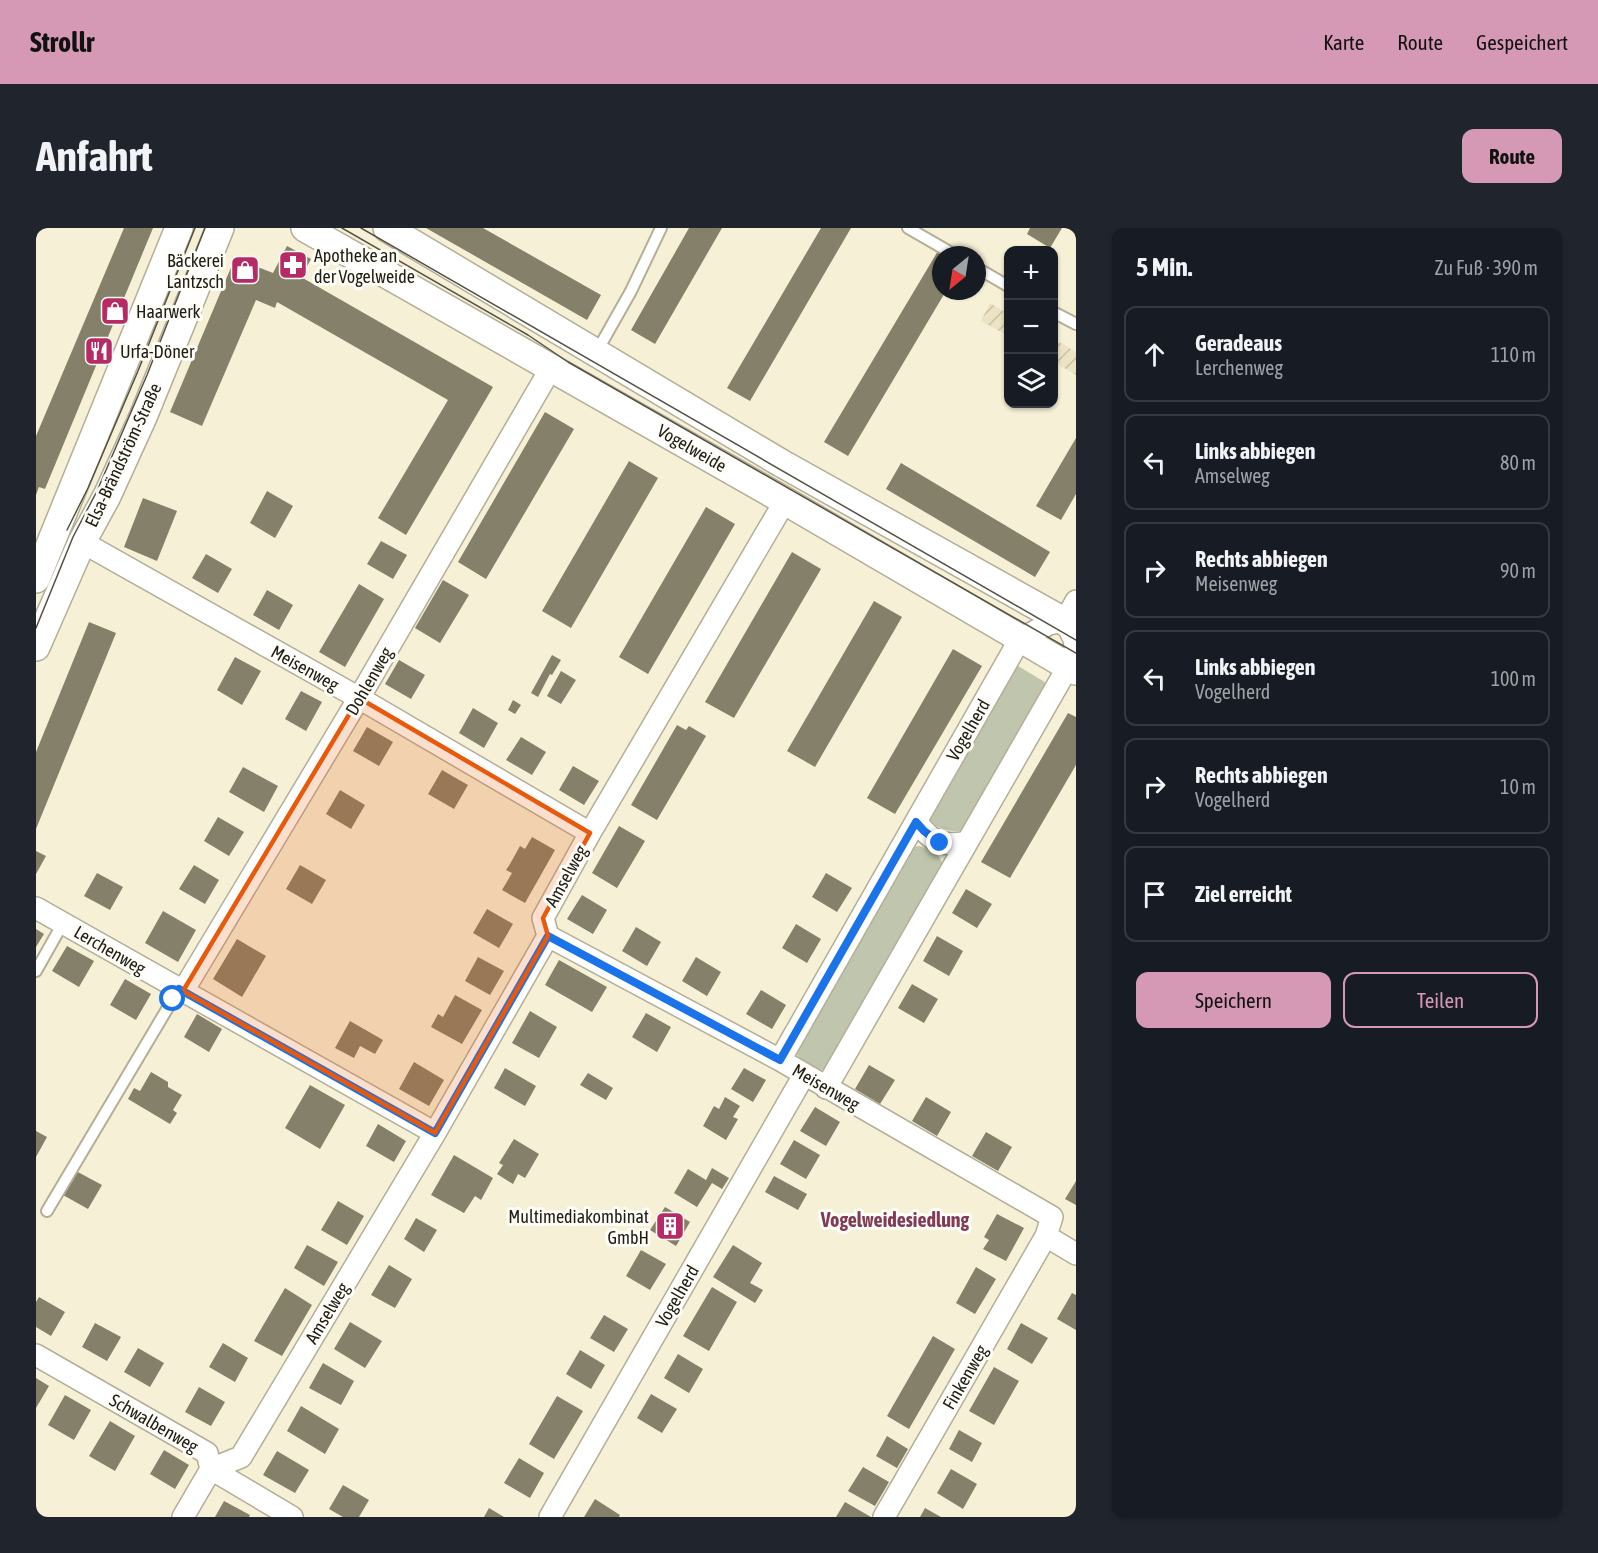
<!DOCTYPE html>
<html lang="de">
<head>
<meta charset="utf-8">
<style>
  :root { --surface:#171b24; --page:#20242c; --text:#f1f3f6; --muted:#9ea1a6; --line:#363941; --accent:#d699b5 }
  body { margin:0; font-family:"Asap Condensed",sans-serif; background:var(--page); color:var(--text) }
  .controls { position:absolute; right:18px; top:18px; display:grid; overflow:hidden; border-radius:12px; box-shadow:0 2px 4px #0004 }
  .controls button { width:54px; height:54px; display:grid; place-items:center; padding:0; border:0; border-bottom:2px solid var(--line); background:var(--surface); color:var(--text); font:30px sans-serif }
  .compass { position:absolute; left:896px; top:18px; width:54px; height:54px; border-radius:50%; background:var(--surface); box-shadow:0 2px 4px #0004; rotate:210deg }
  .stop { position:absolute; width:18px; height:18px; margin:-14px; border:4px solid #1a73e8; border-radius:50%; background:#fff }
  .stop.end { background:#1a73e8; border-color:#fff; box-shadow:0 2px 6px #0008 }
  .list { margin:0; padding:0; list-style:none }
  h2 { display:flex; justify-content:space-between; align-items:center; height:78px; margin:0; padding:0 24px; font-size:26px }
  h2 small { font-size:20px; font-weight:400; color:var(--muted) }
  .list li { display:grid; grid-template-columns:39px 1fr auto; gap:18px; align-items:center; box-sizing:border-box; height:96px; margin:0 12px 12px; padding:0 12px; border:2px solid var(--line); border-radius:12px }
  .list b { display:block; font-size:22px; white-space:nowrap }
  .list p { margin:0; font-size:20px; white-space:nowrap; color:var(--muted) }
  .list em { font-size:20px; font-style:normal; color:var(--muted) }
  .actions { display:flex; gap:12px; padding:18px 24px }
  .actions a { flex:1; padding:14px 0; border:2px solid var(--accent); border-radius:12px; text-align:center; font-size:21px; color:var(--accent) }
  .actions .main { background:var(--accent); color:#111 }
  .icon { flex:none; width:33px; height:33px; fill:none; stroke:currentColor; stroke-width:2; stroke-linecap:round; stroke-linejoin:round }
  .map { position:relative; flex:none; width:1040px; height:1289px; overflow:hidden; border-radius:12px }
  header { display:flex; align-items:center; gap:36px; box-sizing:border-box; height:84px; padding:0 30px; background:var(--accent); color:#111 }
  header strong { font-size:28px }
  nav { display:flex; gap:33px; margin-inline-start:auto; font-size:21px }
  .intro { display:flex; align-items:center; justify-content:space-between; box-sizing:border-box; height:144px; padding:0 36px }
  h1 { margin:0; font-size:42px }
  .button { padding:15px 27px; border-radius:12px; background:var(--accent); color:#111; font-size:21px; font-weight:700 }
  main { display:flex; gap:36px; padding:0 36px }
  aside { flex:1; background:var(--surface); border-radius:12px; box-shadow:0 2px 4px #0004 }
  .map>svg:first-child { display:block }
  .industrial { fill:url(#industrial-furrows) }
  .grass { fill:#c0c6ad }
  .building { fill:#858069 }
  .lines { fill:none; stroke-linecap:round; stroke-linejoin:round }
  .service-casing { stroke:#b4ae97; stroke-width:14 }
  .minor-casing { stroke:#b4ae97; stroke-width:24 }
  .tertiary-casing { stroke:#b4ae97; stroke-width:30 }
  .service { stroke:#fff; stroke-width:10 }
  .minor { stroke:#fff; stroke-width:21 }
  .tertiary { stroke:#fff; stroke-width:27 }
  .tram { stroke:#545144; stroke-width:1.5 }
  .route { stroke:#1a73e8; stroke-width:8 }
  .marked { fill:#e8590c; fill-opacity:0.2; stroke:#e8590c; stroke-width:4.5; stroke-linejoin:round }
  .labels { text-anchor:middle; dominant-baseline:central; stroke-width:6; stroke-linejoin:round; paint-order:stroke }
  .poi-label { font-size:18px; fill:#1e1c13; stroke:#fefdf8; text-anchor:start }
  .street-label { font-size:18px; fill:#1e1c13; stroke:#fefdf8 }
  .neighbourhood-label { font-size:20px; font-weight:bold; fill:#813b54; stroke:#fefdf8 }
</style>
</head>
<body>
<header>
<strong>Strollr</strong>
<nav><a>Karte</a><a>Route</a><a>Gespeichert</a></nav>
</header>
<div class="intro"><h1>Anfahrt</h1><a class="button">Route</a></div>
<main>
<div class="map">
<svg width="1040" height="1289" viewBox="0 0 1040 1289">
  <defs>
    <pattern id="industrial-furrows" width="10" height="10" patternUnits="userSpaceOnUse" patternTransform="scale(1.5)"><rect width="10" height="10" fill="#ebe3c3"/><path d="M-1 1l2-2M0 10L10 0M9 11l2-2" fill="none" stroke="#c9c2a7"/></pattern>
  </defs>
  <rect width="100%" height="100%" fill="#f6f0d7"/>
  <!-- industrial -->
  <path class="industrial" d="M 954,75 L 972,86 L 972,108 L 945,93 Z
    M 1018,111 L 1040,124 L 1040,147 L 1018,134 Z"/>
  <!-- grass -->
  <path class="grass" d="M 977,435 L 1012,456 L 928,603 C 913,604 900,601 891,589 Z
    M 883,618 C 896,621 901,624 907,636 L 790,842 C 774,841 763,833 756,819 L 873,620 Z"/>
  <!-- building -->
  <path class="building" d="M 88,0 L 117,0 L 9,261 L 3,259 L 0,267 L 0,208 Z
    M 390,0 L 447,0 L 565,67 L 551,92 Z
    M 653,0 L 686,0 L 619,116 L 595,102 Z
    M 785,0 L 815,0 L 714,173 L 691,160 Z
    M 994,0 L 1026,0 L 1014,20 L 991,6 Z
    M 251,18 L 275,31 L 265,49 L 457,159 L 370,307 L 342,290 L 412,172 L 241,74 L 239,80 L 220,72 L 166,198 L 134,184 L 199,30 L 237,45 Z
    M 902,23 L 908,27 L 905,27 L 905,63 L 910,63 L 812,228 L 788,214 Z
    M 509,184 L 538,201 L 450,351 L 422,334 Z
    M 1040,210 L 1040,266 L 1025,292 L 1000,278 Z
    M 593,233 L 622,250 L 535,400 L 506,383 Z
    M 865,235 L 1014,324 L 999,349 L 850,261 Z
    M 231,263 L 257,278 L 239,310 L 214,295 Z
    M 107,270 L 141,283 L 121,333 L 88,319 Z
    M 670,279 L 699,296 L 612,446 L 583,429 Z
    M 345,313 L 371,327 L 357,351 L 331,336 Z
    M 756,324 L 785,341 L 698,490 L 669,474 Z
    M 170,326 L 196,341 L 182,365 L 156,350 Z
    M 407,352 L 433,367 L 404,415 L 379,400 Z
    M 323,356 L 348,371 L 309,439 L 283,424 Z
    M 231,362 L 257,377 L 243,402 L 217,387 Z
    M 838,373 L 866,389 L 779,539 L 751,523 Z
    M 53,394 L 80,405 L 0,601 L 0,524 Z
    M 917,421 L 946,438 L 859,586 L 831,570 Z
    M 516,427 L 525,432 L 516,447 L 514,446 L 502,469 L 495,465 Z
    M 199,429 L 225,443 L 206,477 L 181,462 Z
    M 363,432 L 389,447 L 375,471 L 349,456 Z
    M 525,443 L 540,452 L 525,476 L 511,468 Z
    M 265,463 L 286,474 L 270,503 L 249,491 Z
    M 477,472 L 485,477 L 479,486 L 472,482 Z
    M 437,480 L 462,495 L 448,520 L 423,505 Z
    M 1032,485 L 1040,489 L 1040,537 L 974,650 L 945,634 Z
    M 641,497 L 650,502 L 653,498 L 670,508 L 621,592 L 595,577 Z
    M 331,499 L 357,514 L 343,538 L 317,523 Z
    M 485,509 L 510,524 L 496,547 L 470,532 Z
    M 537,538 L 563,553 L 548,577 L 523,562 Z
    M 207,539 L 242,558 L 228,584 L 193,564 Z
    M 406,542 L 432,557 L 418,581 L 392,566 Z
    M 304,562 L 329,577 L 315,601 L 290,586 Z
    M 182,589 L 208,604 L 193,628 L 168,613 Z
    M 583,598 L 609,613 L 581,660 L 556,645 Z
    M 496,609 L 519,622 L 489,675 L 466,662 L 476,645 L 470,642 L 474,636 L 484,618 L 489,621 Z
    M 0,623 L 10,628 L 0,646 Z
    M 158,637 L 183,652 L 169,676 L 143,661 Z
    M 264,637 L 290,652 L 276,676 L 250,661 Z
    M 61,645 L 87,659 L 74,682 L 48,668 Z
    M 790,645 L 816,660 L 801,684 L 776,669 Z
    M 930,661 L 956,676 L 941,700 L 916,685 Z
    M 546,667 L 571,682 L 557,706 L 531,691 Z
    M 451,681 L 477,696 L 463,720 L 437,705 Z
    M 127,683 L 160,702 L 142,734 L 109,715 Z
    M 760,696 L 785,711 L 771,735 L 746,720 Z
    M 600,699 L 625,714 L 611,738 L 586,723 Z
    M 0,701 L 8,706 L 0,719 Z
    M 901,708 L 927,723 L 913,748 L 887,733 Z
    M 201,711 L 230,728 L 206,769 L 177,751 Z
    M 31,718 L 58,733 L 43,759 L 16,743 Z
    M 442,729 L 468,743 L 454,767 L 429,753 Z
    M 660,729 L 685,744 L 671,768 L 646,753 Z
    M 523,732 L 571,759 L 556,784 L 509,757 Z
    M 89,751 L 115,766 L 100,792 L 74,777 Z
    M 876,756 L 902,771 L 888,795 L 862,780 Z
    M 725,762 L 750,777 L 736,801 L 710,786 Z
    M 419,767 L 446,782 L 426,816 L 395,799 L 402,786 L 407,789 Z
    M 494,783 L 521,799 L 503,830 L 476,815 Z
    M 610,785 L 635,799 L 621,824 L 596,809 Z
    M 161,786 L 186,801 L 173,824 L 148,809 Z
    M 314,793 L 347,812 L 339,826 L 324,818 L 318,830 L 299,820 Z
    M 378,834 L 408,852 L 393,878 L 363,861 Z
    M 833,837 L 859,852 L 844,876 L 819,861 Z
    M 469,840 L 500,858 L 489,878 L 458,860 Z
    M 708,840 L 730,852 L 717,874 L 695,861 Z
    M 115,844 L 132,854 L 132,859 L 146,867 L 137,882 L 141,885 L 134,896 L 92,871 L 98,860 L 104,863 Z
    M 552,845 L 577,860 L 570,872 L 544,857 Z
    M 274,857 L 309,877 L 284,921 L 249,900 Z
    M 689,869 L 704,878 L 697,889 L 702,891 L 690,912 L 667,898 L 678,878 L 683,881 Z
    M 890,869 L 915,884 L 901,908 L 876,893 Z
    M 779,879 L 804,894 L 790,918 L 764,903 Z
    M 342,896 L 370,913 L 358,934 L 330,918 Z
    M 0,903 L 11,909 L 0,929 Z
    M 950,904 L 976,919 L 962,943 L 936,928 Z
    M 478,911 L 503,926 L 489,950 L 482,946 L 477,956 L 461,946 L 467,937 L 463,935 Z
    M 758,912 L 784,927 L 770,951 L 744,936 Z
    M 418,927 L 457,950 L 445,972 L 439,968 L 428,985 L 395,967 Z
    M 676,940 L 693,950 L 686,961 L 676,955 L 661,979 L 638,965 L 652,941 L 670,952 Z
    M 40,943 L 66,957 L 52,981 L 27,967 Z
    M 738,948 L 771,966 L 762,982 L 729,964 Z
    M 1040,953 L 1040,977 L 1029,971 Z
    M 302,973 L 328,988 L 311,1017 L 285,1002 Z
    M 629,979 L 654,994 L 640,1018 L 614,1002 Z
    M 961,986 L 988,1000 L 970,1033 L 947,1021 L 953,1012 L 948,1009 Z
    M 380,990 L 401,1002 L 388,1024 L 368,1011 Z
    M 271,1017 L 302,1034 L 288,1058 L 258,1040 Z
    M 697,1017 L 726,1035 L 714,1055 L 727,1062 L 719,1075 L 677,1049 Z
    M 605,1022 L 630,1036 L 614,1062 L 590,1048 Z
    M 353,1037 L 376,1051 L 359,1080 L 335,1067 Z
    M 940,1039 L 960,1051 L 939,1086 L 920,1075 Z
    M 676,1059 L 701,1074 L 673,1123 L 647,1108 Z
    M 249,1060 L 276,1077 L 246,1128 L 218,1113 Z
    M 1036,1065 L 1040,1067 L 1040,1102 L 1021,1091 Z
    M 3,1069 L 29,1084 L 15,1108 L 0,1099 L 0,1074 Z
    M 568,1087 L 592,1101 L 578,1124 L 554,1110 Z
    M 314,1094 L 346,1113 L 329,1140 L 298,1121 Z
    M 59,1095 L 85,1109 L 71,1133 L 46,1119 Z
    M 985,1095 L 1012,1110 L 996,1136 L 971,1121 Z
    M 897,1108 L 919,1121 L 873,1201 L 851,1188 Z
    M 187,1115 L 212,1130 L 199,1154 L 173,1139 Z
    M 102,1120 L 128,1135 L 114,1159 L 88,1144 Z
    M 544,1122 L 569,1137 L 555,1161 L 530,1146 Z
    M 642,1126 L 667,1141 L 653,1165 L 628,1150 Z
    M 287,1135 L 318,1153 L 305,1177 L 273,1160 Z
    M 958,1139 L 983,1153 L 958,1197 L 933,1183 Z
    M 0,1150 L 13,1158 L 0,1180 Z
    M 163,1159 L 189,1174 L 175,1198 L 149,1184 Z
    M 615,1166 L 641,1181 L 626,1205 L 601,1190 Z
    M 29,1167 L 55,1182 L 38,1212 L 12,1197 Z
    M 521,1168 L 547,1183 L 518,1231 L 493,1216 Z
    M 265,1178 L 303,1201 L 289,1226 L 251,1203 Z
    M 74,1193 L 99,1208 L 79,1243 L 53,1228 Z
    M 923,1202 L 946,1215 L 936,1234 L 913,1221 Z
    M 851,1208 L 872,1221 L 861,1240 L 840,1228 Z
    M 128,1222 L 153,1237 L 139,1261 L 114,1246 Z
    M 241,1223 L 273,1242 L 259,1265 L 227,1247 Z
    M 483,1230 L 508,1245 L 494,1270 L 468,1255 Z
    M 827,1239 L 853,1254 L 839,1278 L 812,1263 Z
    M 915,1241 L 941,1256 L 927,1281 L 901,1265 Z
    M 307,1257 L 333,1272 L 323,1289 L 307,1289 L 293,1281 Z
    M 559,1271 L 584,1287 L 583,1289 L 548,1289 Z
    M 188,1273 L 214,1287 L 213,1289 L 179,1289 Z
    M 809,1274 L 835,1289 L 800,1289 Z
    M 453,1280 L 468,1289 L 448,1289 Z
    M 889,1280 L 905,1289 L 884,1289 Z"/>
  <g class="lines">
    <!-- service casing -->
    <g class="service-casing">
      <path id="service" d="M 872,0 L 919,27
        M 941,40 L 972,58
        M 1017,84 L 1040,96
        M 560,125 L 595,63 L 625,0
        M 0,743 L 27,695
        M 11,983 L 143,761"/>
    </g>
    <!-- minor casing -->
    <g class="minor-casing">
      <path id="minor" d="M 46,314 L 323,470 L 554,605
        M 1029,393 L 1040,373
        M 880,594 C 897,614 904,619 931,614
        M 0,680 L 399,905
        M 512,708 L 744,832 L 1016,989 L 1010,1008 L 848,1289
        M 147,763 L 323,470 L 515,140
        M 744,832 L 984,411 L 1013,396 L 1029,393
        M 790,860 L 1040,425 L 1038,411 L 1029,393
        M 1010,1008 L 1040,1026
        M 0,1127 L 171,1225 L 175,1241 L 256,1289
        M 147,1289 L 175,1241 L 205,1229 L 399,905 L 512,708 L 507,690 L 554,605 L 749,273
        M 514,1289 L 768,847"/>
    </g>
    <!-- tertiary casing -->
    <g class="tertiary-casing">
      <path id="tertiary" d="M 269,0 L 749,273 L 1040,443
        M 351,0 L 745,235 L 1040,400
        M 0,351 L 143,0
        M 0,419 L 46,314 L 71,268 L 107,189 L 184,0"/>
    </g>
    <!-- service -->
    <use href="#service" class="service"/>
    <!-- minor -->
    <use href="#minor" class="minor"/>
    <!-- tertiary -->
    <use href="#tertiary" class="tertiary"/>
    <!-- tram -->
    <path class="tram" d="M 306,0 L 492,107 L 532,134 L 1040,425
      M 325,0 L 1040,412
      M 31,302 L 52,260 L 102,143 L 159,0
      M 0,400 L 37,309 L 61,263 L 111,147 L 169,0"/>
  </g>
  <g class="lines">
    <!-- route -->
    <path class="route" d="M 137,771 L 143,761 L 399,905 L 512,708 L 744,832 L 880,594 L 888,603 L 904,615"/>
  </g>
  <!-- marked area -->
  <path class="marked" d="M 323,470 L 554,605 L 507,690 L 512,708 L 399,905 L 147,763 Z"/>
  <!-- icons -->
  <defs>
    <g id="pharmacy-square" transform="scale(1.5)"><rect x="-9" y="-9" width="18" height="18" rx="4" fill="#b62b66" stroke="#fefdf8"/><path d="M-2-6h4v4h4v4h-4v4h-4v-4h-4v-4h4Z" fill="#fff"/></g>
    <g id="shop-square" transform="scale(1.5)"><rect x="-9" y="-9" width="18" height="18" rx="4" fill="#b62b66" stroke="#fefdf8"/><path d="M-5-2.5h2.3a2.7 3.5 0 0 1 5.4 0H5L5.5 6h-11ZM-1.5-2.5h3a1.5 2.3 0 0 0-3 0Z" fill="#fff"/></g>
    <g id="restaurant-square" transform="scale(1.5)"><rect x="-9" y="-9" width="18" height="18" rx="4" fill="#b62b66" stroke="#fefdf8"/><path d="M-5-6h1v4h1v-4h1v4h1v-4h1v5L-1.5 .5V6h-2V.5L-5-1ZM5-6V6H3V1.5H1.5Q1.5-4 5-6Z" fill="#fff"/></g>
    <g id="building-square" transform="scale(1.5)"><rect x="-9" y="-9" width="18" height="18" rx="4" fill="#b62b66" stroke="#fefdf8"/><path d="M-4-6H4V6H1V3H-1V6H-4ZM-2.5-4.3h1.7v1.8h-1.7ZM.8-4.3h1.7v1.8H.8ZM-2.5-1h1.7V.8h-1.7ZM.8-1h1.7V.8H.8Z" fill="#fff"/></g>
  </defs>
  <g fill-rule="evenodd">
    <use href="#pharmacy-square" x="257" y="37"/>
    <use href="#shop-square" x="209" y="42"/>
    <use href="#shop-square" x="79" y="83"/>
    <use href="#restaurant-square" x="63" y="123"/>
    <use href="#building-square" x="634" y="998"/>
  </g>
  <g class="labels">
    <!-- poi labels -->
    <g class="poi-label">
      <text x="278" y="27">Apotheke an<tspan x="278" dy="21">der Vogelweide</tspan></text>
      <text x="188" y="32" text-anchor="end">Bäckerei<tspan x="188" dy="21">Lantzsch</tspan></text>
      <text x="100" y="83">Haarwerk</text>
      <text x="84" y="123">Urfa-Döner</text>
      <text x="613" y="988" text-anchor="end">Multimediakombinat<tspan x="613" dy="21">GmbH</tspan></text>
    </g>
    <!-- street labels -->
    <g class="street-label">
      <text transform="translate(656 220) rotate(30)">Vogelweide</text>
      <text transform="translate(87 227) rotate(-65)">Elsa-Brändström-Straße</text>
      <text transform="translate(269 440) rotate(29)">Meisenweg</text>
      <text transform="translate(333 453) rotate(-60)">Dohlenweg</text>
      <text transform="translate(932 502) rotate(-60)">Vogelherd</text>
      <text transform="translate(530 648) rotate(-61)">Amselweg</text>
      <text transform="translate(74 722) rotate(30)">Lerchenweg</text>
      <text transform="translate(790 859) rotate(30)">Meisenweg</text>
      <text transform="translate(641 1068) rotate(-60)">Vogelherd</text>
      <text transform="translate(291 1085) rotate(-59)">Amselweg</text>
      <text transform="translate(929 1149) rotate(-60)">Finkenweg</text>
      <text transform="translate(118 1195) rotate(30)">Schwalbenweg</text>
    </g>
    <!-- neighbourhood labels -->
    <g class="neighbourhood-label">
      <text x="859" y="991">Vogelweidesiedlung</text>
    </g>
  </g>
</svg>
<div class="controls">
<button>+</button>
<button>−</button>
<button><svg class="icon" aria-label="layers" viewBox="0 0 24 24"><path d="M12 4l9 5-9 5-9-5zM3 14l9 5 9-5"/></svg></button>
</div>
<svg class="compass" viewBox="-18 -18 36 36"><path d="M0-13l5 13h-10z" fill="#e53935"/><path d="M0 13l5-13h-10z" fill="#9ea1a6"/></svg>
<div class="stop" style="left:137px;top:771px"></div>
<div class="stop end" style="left:904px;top:615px"></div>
</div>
<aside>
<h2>5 Min.<small>Zu Fuß · 390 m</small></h2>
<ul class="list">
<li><svg class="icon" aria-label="ahead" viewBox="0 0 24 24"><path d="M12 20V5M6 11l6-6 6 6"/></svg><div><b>Geradeaus</b><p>Lerchenweg</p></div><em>110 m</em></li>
<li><svg class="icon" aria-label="left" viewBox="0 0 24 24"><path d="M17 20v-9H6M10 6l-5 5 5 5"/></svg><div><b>Links abbiegen</b><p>Amselweg</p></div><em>80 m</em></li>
<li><svg class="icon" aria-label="right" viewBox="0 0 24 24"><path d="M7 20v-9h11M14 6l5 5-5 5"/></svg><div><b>Rechts abbiegen</b><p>Meisenweg</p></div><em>90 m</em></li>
<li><svg class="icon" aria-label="left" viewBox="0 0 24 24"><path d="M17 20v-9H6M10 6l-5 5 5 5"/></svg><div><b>Links abbiegen</b><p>Vogelherd</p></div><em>100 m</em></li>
<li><svg class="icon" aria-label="right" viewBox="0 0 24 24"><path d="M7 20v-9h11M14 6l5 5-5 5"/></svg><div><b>Rechts abbiegen</b><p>Vogelherd</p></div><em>10 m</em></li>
<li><svg class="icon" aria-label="arrive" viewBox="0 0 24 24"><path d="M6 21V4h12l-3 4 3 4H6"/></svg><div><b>Ziel erreicht</b></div></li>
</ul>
<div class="actions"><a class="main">Speichern</a><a>Teilen</a></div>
</aside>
</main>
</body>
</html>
